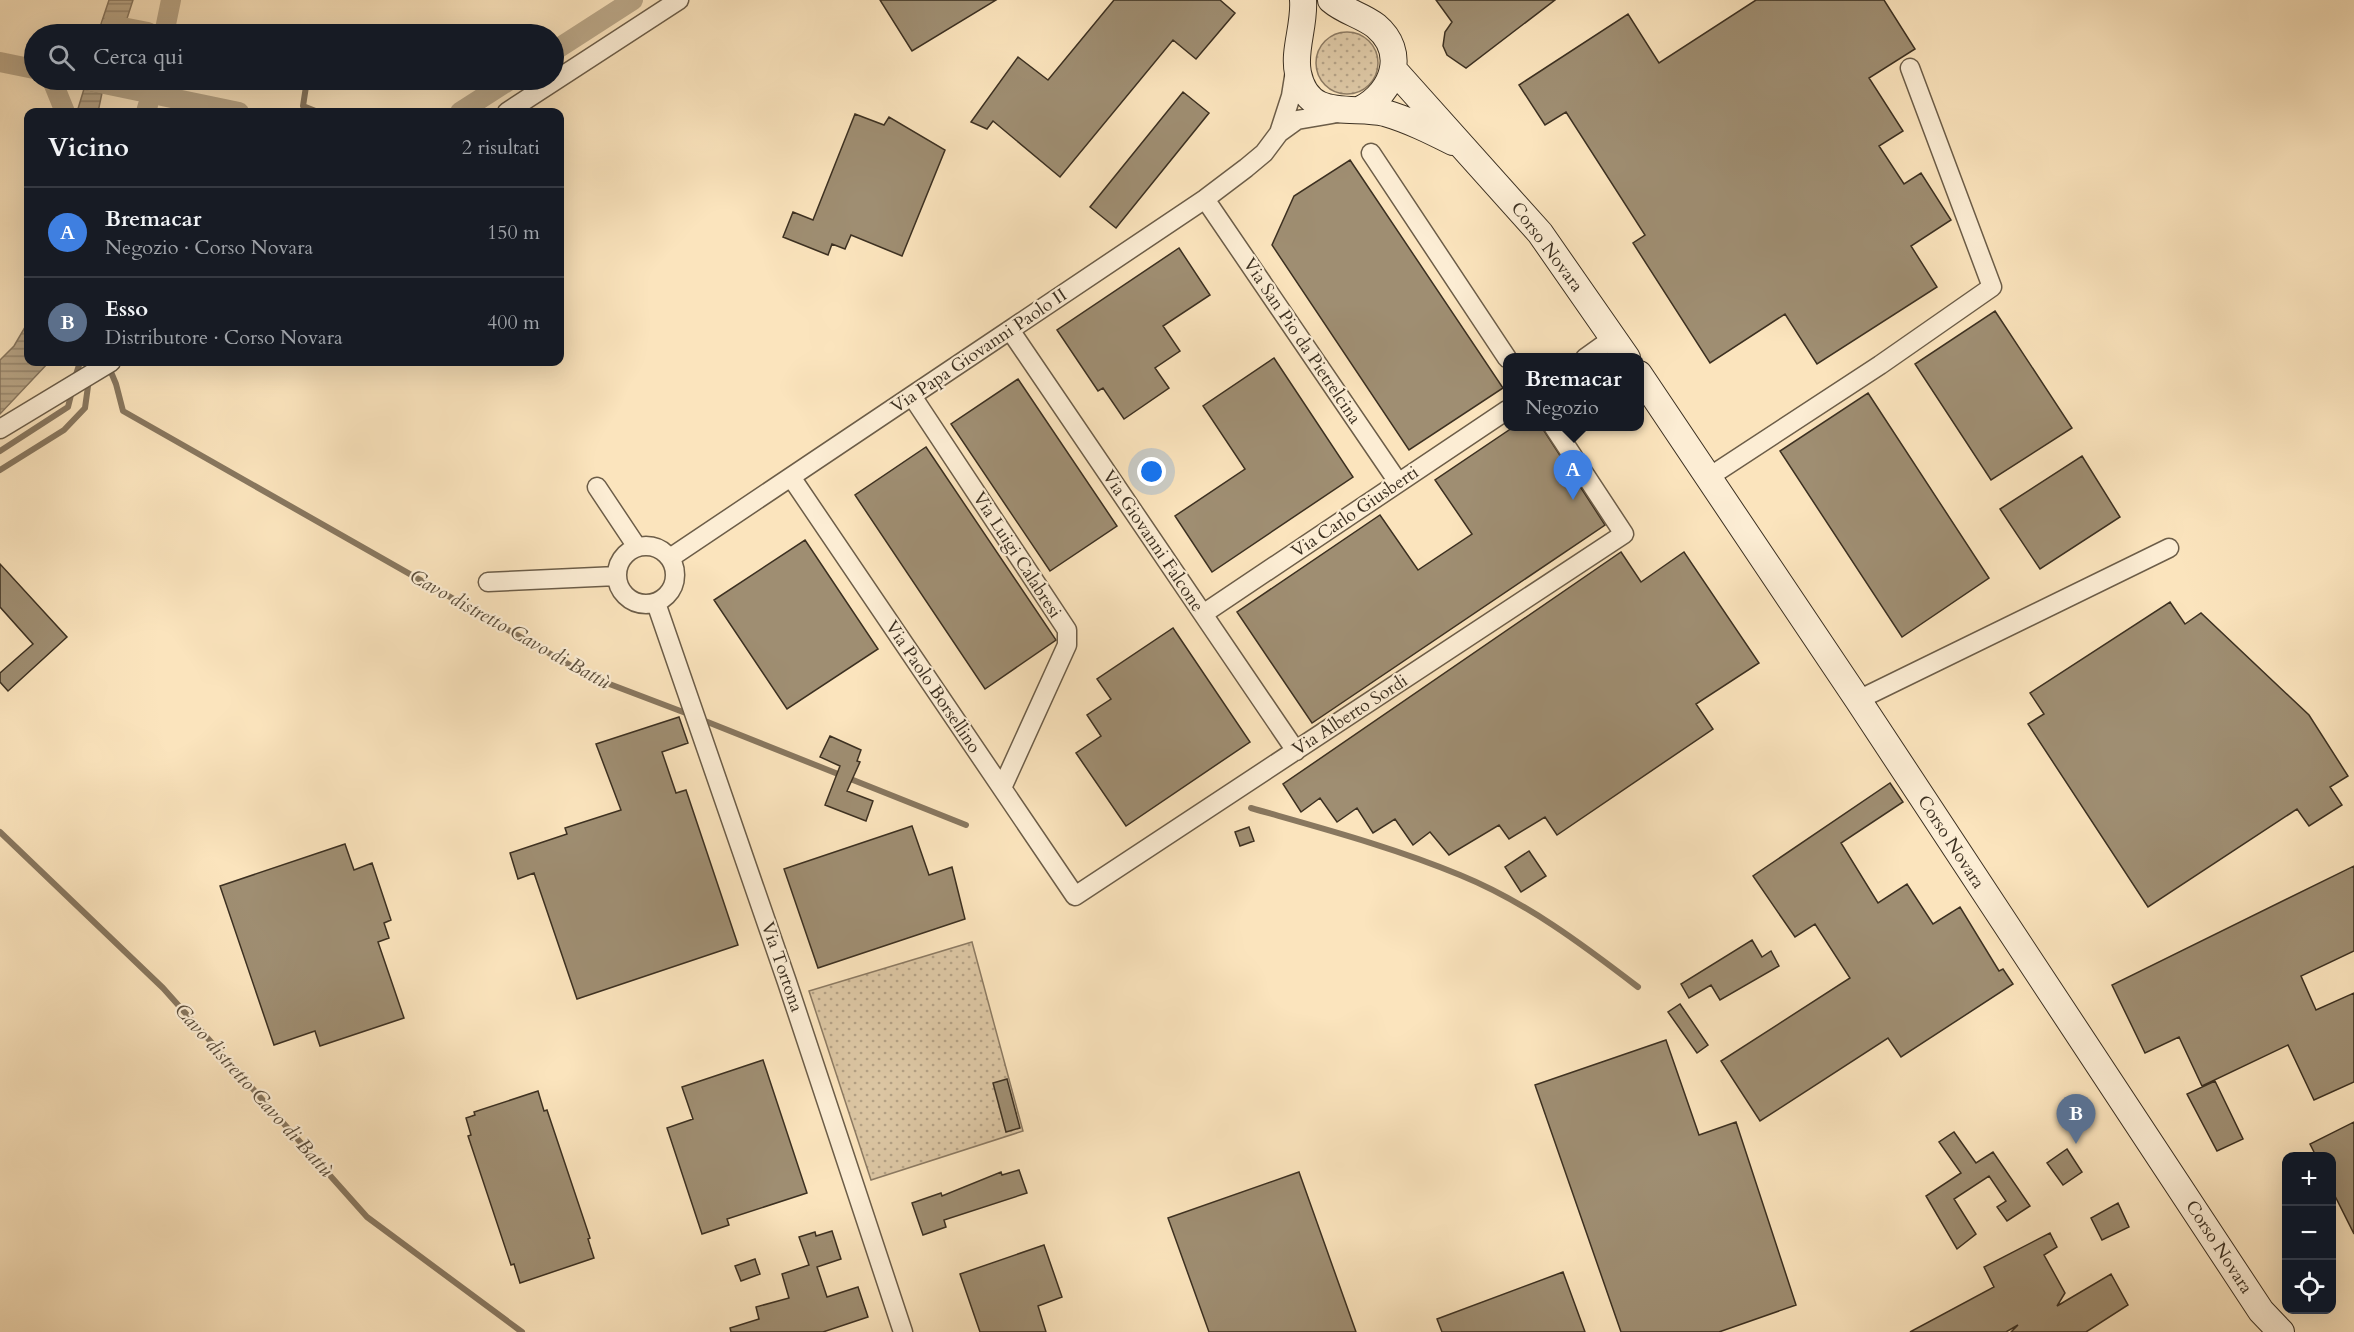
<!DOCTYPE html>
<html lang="it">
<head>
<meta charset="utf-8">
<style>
  :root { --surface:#171b24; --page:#242831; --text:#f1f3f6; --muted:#9ea1a6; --line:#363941; --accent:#c59692 }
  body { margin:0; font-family:Cardo,serif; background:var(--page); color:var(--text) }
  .controls { position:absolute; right:18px; bottom:18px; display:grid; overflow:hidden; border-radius:12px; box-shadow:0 6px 24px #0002 }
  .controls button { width:54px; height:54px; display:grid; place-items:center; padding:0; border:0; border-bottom:2px solid var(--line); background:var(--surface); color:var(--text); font:30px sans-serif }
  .you { position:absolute; left:1152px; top:472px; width:21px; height:21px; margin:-15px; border:4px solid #fff; border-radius:50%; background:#1a73e8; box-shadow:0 0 0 9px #1a73e833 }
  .badge { display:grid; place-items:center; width:39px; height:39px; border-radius:50%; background:var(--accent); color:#fff; font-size:20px; font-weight:700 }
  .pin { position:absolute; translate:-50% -50px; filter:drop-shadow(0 2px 3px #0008) }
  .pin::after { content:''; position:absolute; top:32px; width:21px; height:18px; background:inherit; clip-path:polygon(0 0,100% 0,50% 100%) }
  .popup { position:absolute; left:1503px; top:353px; width:141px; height:78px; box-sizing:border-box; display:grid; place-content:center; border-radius:12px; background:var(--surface); filter:drop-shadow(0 2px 4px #0005); font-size:20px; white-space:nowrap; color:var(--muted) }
  .popup b { font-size:22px; color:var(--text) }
  .popup::after { content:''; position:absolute; left:50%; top:100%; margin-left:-12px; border:12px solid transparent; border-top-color:var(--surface) }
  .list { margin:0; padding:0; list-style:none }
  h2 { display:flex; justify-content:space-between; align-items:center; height:78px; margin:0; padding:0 24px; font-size:26px }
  h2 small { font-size:20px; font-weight:400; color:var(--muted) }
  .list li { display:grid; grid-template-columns:39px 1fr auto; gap:18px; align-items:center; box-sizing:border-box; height:90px; padding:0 24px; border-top:2px solid var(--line) }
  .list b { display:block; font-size:22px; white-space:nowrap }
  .list p { margin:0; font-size:20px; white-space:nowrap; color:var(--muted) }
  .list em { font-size:20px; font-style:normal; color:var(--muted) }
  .icon { flex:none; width:33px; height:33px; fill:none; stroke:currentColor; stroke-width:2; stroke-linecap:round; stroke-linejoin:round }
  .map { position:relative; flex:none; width:2354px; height:1332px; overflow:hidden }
  .search { position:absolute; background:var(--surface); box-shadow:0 6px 24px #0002; left:24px; top:24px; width:540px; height:66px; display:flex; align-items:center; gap:15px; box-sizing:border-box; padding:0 21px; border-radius:33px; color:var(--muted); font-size:22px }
  .panel { position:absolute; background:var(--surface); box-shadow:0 6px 24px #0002; left:24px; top:108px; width:540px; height:258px; border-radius:12px }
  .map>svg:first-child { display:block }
  .grass { fill:url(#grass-dots); stroke:#8c7a62; stroke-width:1.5 }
  .water { fill:url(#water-rules); stroke:#88775f; stroke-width:1.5 }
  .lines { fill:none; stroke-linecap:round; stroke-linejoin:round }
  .stream { stroke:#88775f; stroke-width:6 }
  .canal { stroke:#baa788; stroke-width:20 }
  .building { fill:#9f8e72; stroke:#3c3021; stroke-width:1.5 }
  .minor-casing { stroke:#6c5d48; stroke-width:21 }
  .secondary-casing { stroke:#3c3021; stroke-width:28 }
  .minor { stroke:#fcedd4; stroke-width:18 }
  .secondary { stroke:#fcedd4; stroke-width:26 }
  .labels { text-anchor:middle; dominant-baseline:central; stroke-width:4.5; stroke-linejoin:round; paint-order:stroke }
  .street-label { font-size:18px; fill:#3c3021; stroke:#fcedd4 }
  .water-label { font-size:20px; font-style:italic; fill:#5c4e3b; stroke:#fcedd4 }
</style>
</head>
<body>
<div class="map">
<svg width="2354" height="1332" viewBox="0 0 2354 1332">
  <defs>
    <pattern id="grass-dots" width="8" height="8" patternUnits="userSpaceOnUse" patternTransform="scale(1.5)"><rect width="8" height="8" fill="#dbc5a2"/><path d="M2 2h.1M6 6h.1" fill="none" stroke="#b3a084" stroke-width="1.8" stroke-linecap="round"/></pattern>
    <pattern id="water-rules" width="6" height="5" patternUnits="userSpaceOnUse" patternTransform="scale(1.5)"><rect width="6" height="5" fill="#baa788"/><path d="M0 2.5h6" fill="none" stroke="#98886f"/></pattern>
  </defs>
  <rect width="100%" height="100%" fill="#fbe4bd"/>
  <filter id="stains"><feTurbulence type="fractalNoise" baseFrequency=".00333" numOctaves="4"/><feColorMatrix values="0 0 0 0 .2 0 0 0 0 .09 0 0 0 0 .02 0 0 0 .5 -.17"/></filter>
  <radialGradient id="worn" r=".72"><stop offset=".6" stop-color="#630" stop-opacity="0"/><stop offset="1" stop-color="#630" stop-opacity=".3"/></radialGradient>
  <!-- grass -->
  <path class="grass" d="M1316 63a31 31 0 1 1 62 0a31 31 0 1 1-62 0Z
    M 972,942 L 1023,1131 L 871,1180 L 809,991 Z"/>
  <!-- water -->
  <path class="water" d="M 109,0 L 133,0 L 122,34 L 99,30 Z
    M 84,89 L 102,93 L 98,112 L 77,112 Z
    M 48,90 L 62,91 L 70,112 L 58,112 Z
    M 28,322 L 28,362 L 49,362 L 0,414 L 0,360 L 14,346 Z"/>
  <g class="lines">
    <!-- stream -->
    <path class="stream" d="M 148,32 L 157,34
      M 307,80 L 303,106 L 318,112
      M 108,365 L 116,384 L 123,411 L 591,677 L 691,715
      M 75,378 L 80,362
      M 0,451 L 68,407 L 72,391
      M 0,470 L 64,430 L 85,408 L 89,379
      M 700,719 L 966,825
      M 1251,808 C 1321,828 1393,847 1460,875 C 1526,902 1582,944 1638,987
      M 0,832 L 163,988 L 367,1217 L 522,1332"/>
    <!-- canal -->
    <path class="canal" d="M 112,25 L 148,32 L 148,34
      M 164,34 L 171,0
      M 554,51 L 633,0
      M 0,62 L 34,69
      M 52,80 L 65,112
      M 85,80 L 239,112
      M 146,112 L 148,105
      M 460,112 L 510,80"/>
  </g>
  <!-- building -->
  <path class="building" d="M 880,0 L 996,0 L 912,51 Z
    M 1114,0 L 1220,0 L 1235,13 L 1196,59 L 1173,40 L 1060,177 L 993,121 L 987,129 L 971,122 L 1018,57 L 1048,80 Z
    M 1436,0 L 1555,0 L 1466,68 L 1447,55 L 1443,46 L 1445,32 L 1452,22 Z
    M 1756,0 L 1884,0 L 1915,49 L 1869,78 L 1903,131 L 1879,146 L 1904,184 L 1921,173 L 1951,220 L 1911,246 L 1937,287 L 1817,364 L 1785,314 L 1710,363 L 1633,243 L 1645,235 L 1566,112 L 1545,125 L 1519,85 L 1628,14 L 1659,63 Z
    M 1183,92 L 1209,113 L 1116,228 L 1090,207 Z
    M 855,114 L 884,125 L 889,117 L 945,150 L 902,256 L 851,235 L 845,249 L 832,244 L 828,255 L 783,237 L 793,212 L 813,220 Z
    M 1350,160 L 1503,388 L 1409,450 L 1272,245 L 1294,196 Z
    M 1179,248 L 1210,295 L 1163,326 L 1180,351 L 1155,368 L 1169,388 L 1124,419 L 1103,388 L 1098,391 L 1057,330 Z
    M 1995,311 L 2072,428 L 1991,480 L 1915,364 Z
    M 1274,358 L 1353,477 L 1212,572 L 1175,516 L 1245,469 L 1203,406 Z
    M 1018,379 L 1117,526 L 1050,571 L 951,424 Z
    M 1868,393 L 1989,578 L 1902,637 L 1780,451 Z
    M 1515,426 L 1541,426 L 1605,525 L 1312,723 L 1237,612 L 1380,515 L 1418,570 L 1472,534 L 1435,480 Z
    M 926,447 L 1056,640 L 985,689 L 855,495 Z
    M 2082,456 L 2120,517 L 2040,569 L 2000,509 Z
    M 805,540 L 878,649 L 787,709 L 714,600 Z
    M 1621,552 L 1641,582 L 1684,552 L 1759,663 L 1696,704 L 1713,729 L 1557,835 L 1545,817 L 1509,839 L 1499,825 L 1449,855 L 1430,832 L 1413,845 L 1395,819 L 1373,833 L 1357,808 L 1337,822 L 1320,798 L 1301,812 L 1283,784 Z
    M 0,564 L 67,637 L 8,691 L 0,682 L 0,673 L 33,644 L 0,607 Z
    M 2170,602 L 2185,624 L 2201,613 L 2309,715 L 2348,776 L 2330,787 L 2342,805 L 2309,826 L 2297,809 L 2148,907 L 2028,724 L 2044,714 L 2030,693 Z
    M 1173,628 L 1250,742 L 1126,826 L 1076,753 L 1101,736 L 1087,715 L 1111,699 L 1097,679 Z
    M 679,717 L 688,743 L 662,752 L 676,793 L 686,790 L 738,945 L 577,999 L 534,873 L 518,879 L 510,853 L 567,834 L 565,828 L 621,810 L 596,744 Z
    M 830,736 L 861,750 L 857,761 L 860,762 L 847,791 L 873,801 L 866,821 L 825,805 L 840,766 L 820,757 Z
    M 1890,783 L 1903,802 L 1841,843 L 1878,903 L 1907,884 L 1933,924 L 1960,907 L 1999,971 L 2003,969 L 2013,984 L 1901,1057 L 1888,1038 L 1760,1121 L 1721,1061 L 1850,978 L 1815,924 L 1795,937 L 1753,876 Z
    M 912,826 L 929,875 L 952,867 L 965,919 L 818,968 L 784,869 Z
    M 1249,827 L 1254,841 L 1240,846 L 1235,832 Z
    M 345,844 L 354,870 L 372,863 L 391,920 L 384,923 L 389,938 L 378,942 L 404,1018 L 320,1046 L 315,1031 L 274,1045 L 220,886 Z
    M 1529,851 L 1546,876 L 1521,892 L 1505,867 Z
    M 2354,866 L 2354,951 L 2301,976 L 2316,1010 L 2354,993 L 2354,1082 L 2314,1100 L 2288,1045 L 2202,1086 L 2179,1037 L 2145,1053 L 2112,985 Z
    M 1752,940 L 1762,957 L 1771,951 L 1779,966 L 1720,1000 L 1711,985 L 1689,998 L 1681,984 Z
    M 1680,1004 L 1708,1045 L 1697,1053 L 1668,1012 Z
    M 1666,1040 L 1699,1135 L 1736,1122 L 1796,1305 L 1719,1332 L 1621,1332 L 1535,1085 Z
    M 763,1060 L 807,1193 L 727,1219 L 729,1225 L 702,1234 L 667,1128 L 693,1119 L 682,1087 Z
    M 1007,1079 L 1020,1128 L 1006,1132 L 993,1083 Z
    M 2215,1081 L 2243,1139 L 2217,1151 L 2187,1094 Z
    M 538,1091 L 544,1111 L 547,1110 L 590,1238 L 588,1239 L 594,1258 L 520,1283 L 514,1264 L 511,1265 L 468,1136 L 471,1135 L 466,1118 L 475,1115 L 474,1112 Z
    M 2354,1122 L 2354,1234 L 2331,1188 L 2331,1156 L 2316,1156 L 2310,1144 Z
    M 1954,1132 L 1976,1163 L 1993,1152 L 2030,1206 L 2007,1221 L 1997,1207 L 2006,1201 L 1989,1176 L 1954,1199 L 1976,1234 L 1957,1249 L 1926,1196 L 1961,1173 L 1939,1142 Z
    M 2067,1149 L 2082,1172 L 2063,1185 L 2047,1163 Z
    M 1019,1170 L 1027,1193 L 944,1220 L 946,1227 L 923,1235 L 912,1203 L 941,1193 L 942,1196 L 1001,1172 L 1002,1175 Z
    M 1299,1172 L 1356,1332 L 1209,1332 L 1168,1218 Z
    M 2118,1203 L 2129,1227 L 2102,1240 L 2091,1218 Z
    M 832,1231 L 841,1259 L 817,1267 L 827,1297 L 858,1287 L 868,1317 L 823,1332 L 731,1332 L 730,1328 L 759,1319 L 756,1307 L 789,1298 L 782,1274 L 809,1265 L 799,1237 L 815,1232 L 816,1236 Z
    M 2050,1233 L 2057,1247 L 2044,1255 L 2065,1293 L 2057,1306 L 2111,1274 L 2128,1305 L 2086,1332 L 2011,1332 L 2018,1325 L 2006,1332 L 1910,1332 L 1994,1287 L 1984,1267 Z
    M 1044,1245 L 1062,1297 L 1038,1306 L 1046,1332 L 980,1332 L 960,1274 Z
    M 755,1259 L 760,1274 L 741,1281 L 735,1266 Z
    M 1563,1272 L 1585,1332 L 1442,1332 L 1437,1319 Z"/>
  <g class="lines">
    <!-- minor casing -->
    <g class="minor-casing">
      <path id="minor" d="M 507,112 L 679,0
        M 1279,133 L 1291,96 L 1295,71
        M 1371,153 L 1507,358
        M 1205,199 L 1398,482
        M 1010,330 L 1296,751
        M 1585,358 L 1613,338
        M 912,396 L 1067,630 L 1067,645 L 1002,788
        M 0,429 L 111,362
        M 791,477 L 1075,896 L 1624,534 L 1553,426
        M 1709,477 L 1880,365 L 1992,287 L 1910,68
        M 597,487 L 637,547
        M617 575a29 29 0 1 1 58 0a29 29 0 1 1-58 0Z
        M 670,558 L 1205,199 L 1246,168 L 1264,153 L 1279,133 L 1297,120 L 1338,113
        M 488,582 L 617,576
        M 656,603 L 787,982 L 903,1332
        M 1203,614 L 1507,410
        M 1858,700 L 2169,548"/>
    </g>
    <!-- secondary casing -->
    <g class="secondary-casing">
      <path id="secondary" d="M 1303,0 C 1305,25 1293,51 1298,73 C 1308,122 1352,105 1385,113 C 1409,120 1431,131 1453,142
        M 1331,0 C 1345,12 1362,15 1376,26 C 1407,52 1394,92 1361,109
        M 1394,70 L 1540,233 L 1627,358
        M 1639,374 L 1858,700 L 2261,1311 L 2281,1332"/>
    </g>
    <!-- minor -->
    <use href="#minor" class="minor"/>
    <!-- secondary -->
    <use href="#secondary" class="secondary"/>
  </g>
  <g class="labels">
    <!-- street labels -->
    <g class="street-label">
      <text transform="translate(1547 247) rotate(53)">Corso Novara</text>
      <text transform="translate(1302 341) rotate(56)">Via San Pio da Pietrelcina</text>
      <text transform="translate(979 351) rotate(-34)">Via Papa Giovanni Paolo II</text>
      <text transform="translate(1355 512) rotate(-34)">Via Carlo Giusberti</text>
      <text transform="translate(1153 541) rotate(56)">Via Giovanni Falcone</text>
      <text transform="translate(1017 555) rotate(57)">Via Luigi Calabresi</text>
      <text transform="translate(933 687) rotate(56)">Via Paolo Borsellino</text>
      <text transform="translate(1350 715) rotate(-33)">Via Alberto Sordi</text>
      <text transform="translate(1951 842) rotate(57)">Corso Novara</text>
      <text transform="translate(782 967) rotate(71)">Via Tortona</text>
      <text transform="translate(2219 1247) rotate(57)">Corso Novara</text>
    </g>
    <!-- water labels -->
    <g class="water-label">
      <text transform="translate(510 629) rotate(29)">Cavo distretto Cavo di Battù</text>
      <text transform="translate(254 1090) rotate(48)">Cavo distretto Cavo di Battù</text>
    </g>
  </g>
  <rect width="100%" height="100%" filter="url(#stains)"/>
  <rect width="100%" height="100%" fill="url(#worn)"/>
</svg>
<div class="controls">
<button>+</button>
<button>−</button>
<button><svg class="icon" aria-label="locate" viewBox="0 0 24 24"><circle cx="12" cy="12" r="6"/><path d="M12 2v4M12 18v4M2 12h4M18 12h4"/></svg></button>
</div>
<div class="you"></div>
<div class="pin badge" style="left:1573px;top:500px;background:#3f7fe0">A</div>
<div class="popup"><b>Bremacar</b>Negozio</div>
<div class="pin badge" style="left:2076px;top:1144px;background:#5c6f8a">B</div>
<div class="search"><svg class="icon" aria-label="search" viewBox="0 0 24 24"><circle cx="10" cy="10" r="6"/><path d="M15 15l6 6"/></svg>Cerca qui</div>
<section class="panel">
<h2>Vicino<small>2 risultati</small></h2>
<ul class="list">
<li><span class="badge" style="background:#3f7fe0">A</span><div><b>Bremacar</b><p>Negozio · Corso Novara</p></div><em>150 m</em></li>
<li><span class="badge" style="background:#5c6f8a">B</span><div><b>Esso</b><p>Distributore · Corso Novara</p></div><em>400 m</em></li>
</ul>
</section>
</div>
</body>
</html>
